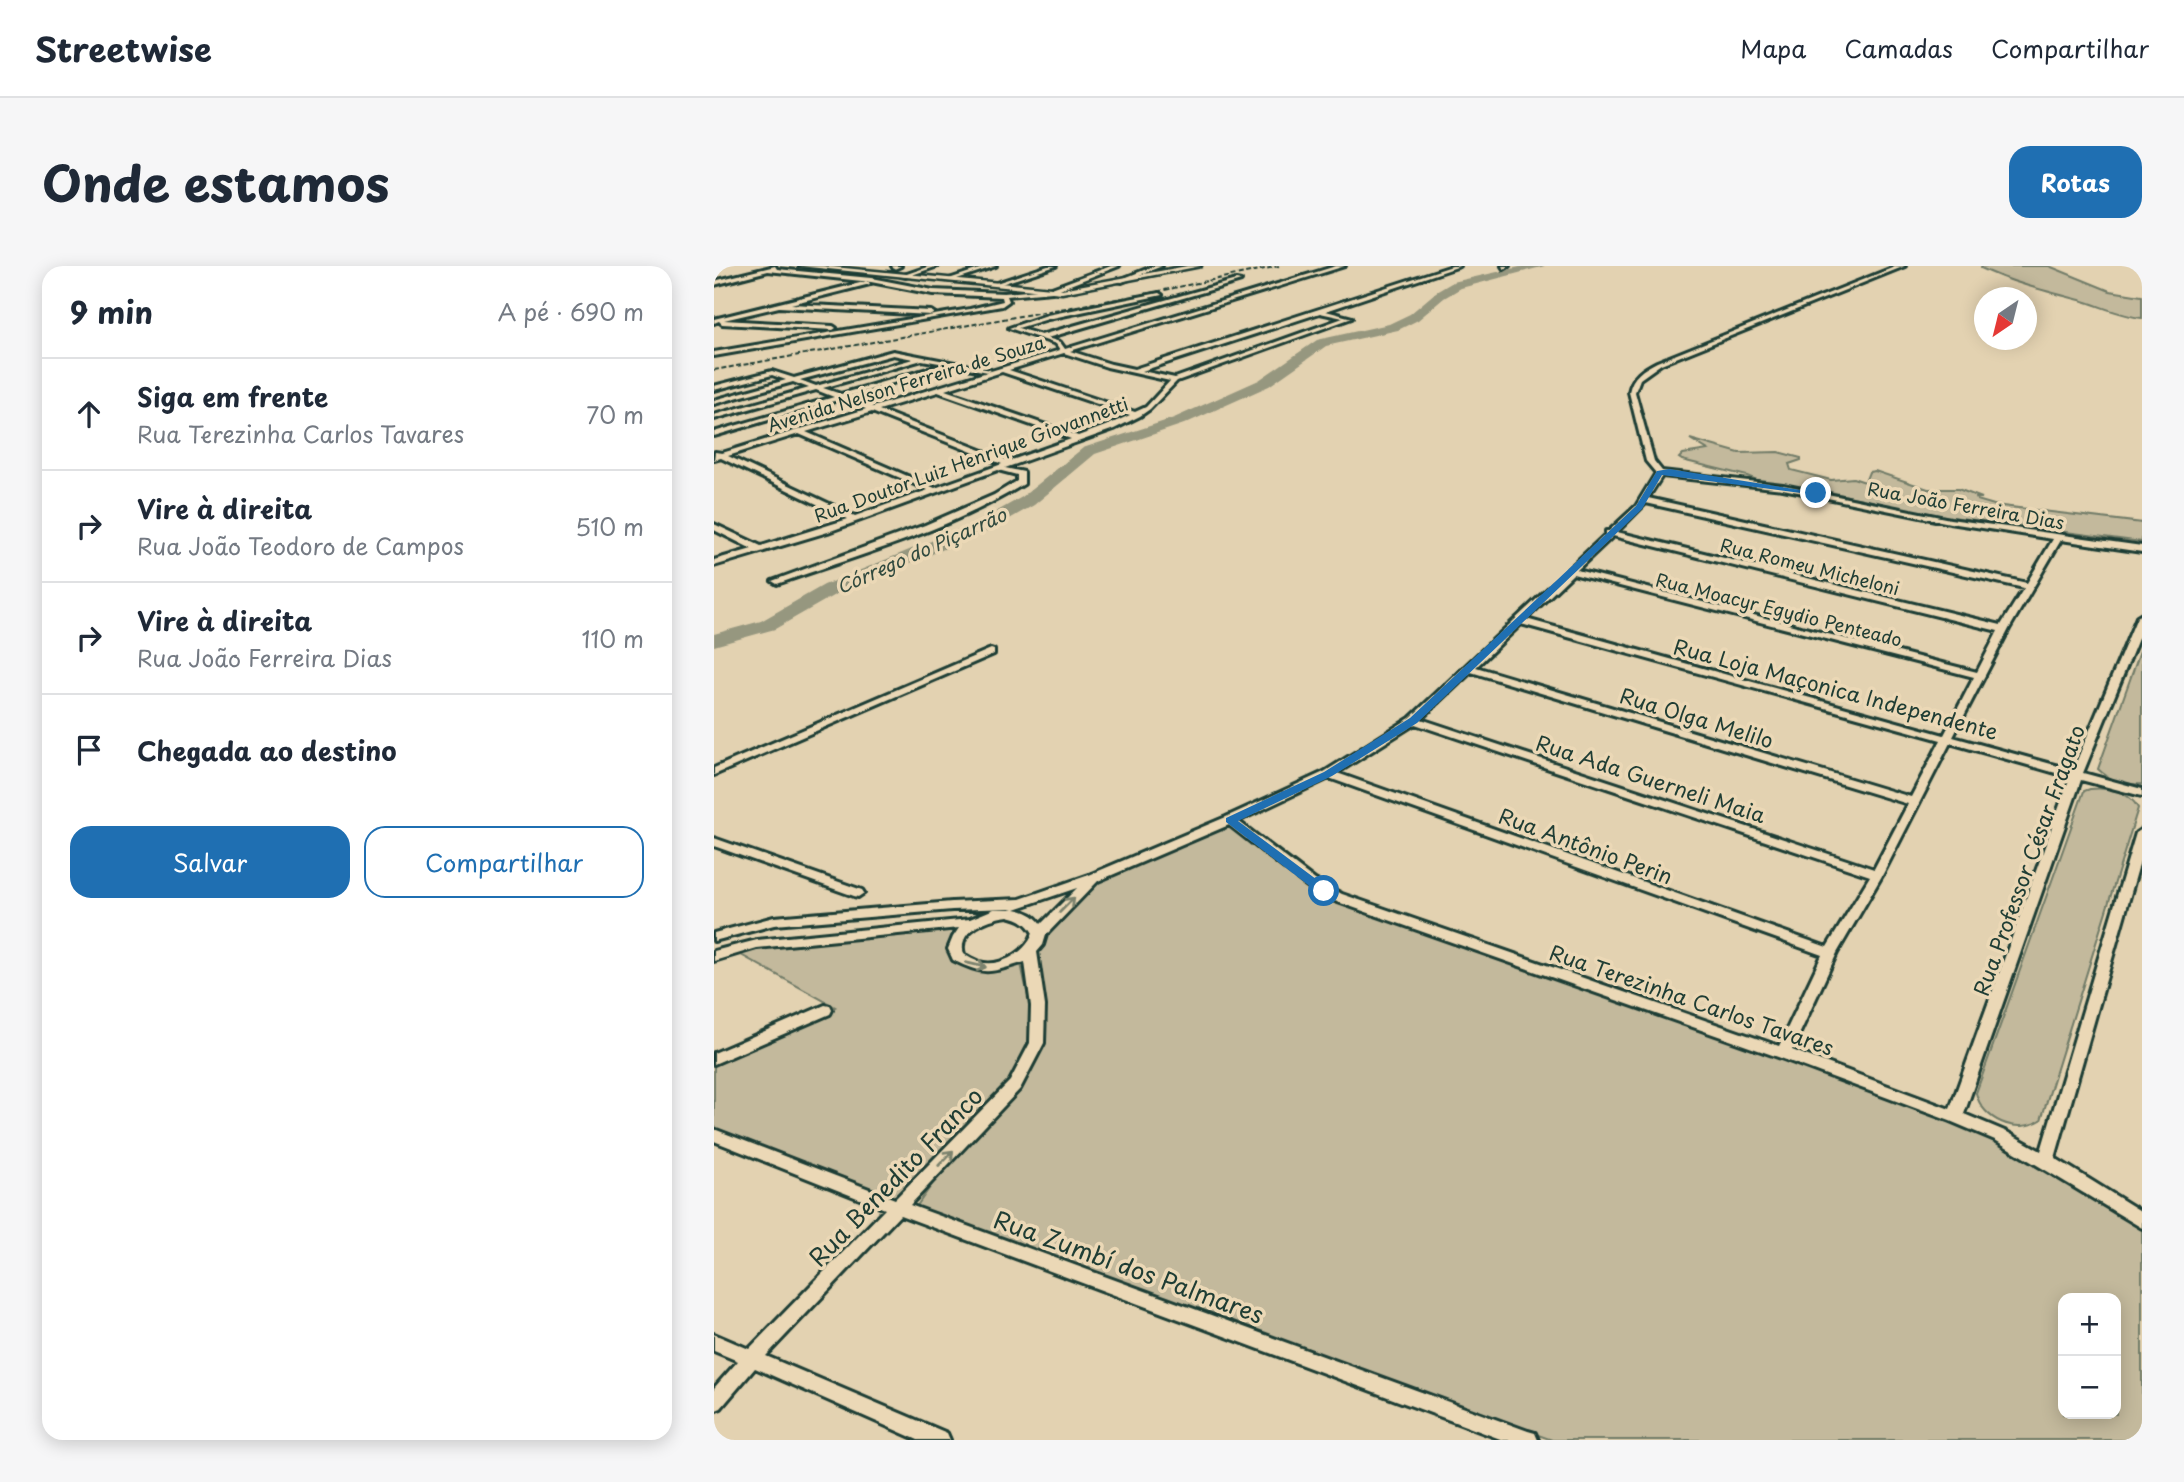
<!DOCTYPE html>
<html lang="pt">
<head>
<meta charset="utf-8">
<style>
  :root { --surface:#fff; --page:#f6f6f7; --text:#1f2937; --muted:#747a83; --line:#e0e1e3; --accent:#1f6fb2 }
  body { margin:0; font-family:"Playpen Sans",sans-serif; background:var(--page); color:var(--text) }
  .controls { position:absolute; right:21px; bottom:21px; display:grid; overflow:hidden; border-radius:14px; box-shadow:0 4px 18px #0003 }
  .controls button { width:63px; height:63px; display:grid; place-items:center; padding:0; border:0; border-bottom:2px solid var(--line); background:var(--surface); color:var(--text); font:35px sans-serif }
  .compass { position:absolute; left:1260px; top:21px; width:63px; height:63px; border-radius:50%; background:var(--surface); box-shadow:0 4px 18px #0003; rotate:215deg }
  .stop { position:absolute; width:21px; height:21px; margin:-16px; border:5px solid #1f6fb2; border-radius:50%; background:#fff }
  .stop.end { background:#1f6fb2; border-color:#fff; box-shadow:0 2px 7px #0008 }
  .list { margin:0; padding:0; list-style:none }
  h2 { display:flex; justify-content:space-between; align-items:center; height:91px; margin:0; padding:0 28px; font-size:30px }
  h2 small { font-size:23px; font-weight:400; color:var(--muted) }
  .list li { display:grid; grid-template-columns:46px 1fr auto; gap:21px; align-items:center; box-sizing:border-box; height:112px; padding:0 28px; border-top:2px solid var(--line) }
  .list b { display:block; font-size:26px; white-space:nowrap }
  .list p { margin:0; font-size:23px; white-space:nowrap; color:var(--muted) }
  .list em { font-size:23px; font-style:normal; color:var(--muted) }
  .actions { display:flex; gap:14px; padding:21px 28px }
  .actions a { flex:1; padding:16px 0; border:2px solid var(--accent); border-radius:21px; text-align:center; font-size:24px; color:var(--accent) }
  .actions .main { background:var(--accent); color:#fff }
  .icon { flex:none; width:38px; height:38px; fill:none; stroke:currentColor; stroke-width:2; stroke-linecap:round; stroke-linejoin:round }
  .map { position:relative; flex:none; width:1428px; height:1174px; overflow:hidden; border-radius:21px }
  header { display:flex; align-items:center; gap:42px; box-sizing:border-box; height:98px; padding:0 35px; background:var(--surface); border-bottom:2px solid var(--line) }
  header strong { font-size:33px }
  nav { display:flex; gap:38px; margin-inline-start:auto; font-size:24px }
  .intro { display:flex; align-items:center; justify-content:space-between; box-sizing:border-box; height:168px; padding:0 42px }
  h1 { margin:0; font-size:49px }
  .button { padding:18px 32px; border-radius:21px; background:var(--accent); color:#fff; font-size:24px; font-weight:700 }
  main { display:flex; gap:42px; padding:0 42px }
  aside { flex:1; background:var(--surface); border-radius:21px; box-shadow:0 4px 18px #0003 }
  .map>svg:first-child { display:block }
  .green { fill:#c3b99c; stroke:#717b68; stroke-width:2; fill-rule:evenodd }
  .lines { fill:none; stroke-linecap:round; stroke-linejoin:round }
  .river { fill:#96977f; fill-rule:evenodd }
  .minor-casing { stroke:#1f3d34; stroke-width:6 }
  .tertiary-casing { stroke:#1f3d34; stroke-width:5 }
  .minor { fill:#ebd8b6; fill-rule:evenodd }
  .tertiary { fill:#ebd8b6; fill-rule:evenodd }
  .rail { stroke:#1f3d34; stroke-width:2; stroke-dasharray:5 2.5; stroke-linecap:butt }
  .oneway { stroke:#7b836e }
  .route { fill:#1f6fb2 }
  .labels { text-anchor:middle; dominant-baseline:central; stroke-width:7; stroke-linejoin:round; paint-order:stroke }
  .far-street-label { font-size:18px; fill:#1f3d34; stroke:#ebd8b6 }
  .far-water-label { font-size:19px; font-style:italic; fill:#314a3f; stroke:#ebd8b6 }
  .street-label { font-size:21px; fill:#1f3d34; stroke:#ebd8b6 }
  .near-street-label { font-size:24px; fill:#1f3d34; stroke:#ebd8b6 }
</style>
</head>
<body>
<header>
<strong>Streetwise</strong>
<nav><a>Mapa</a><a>Camadas</a><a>Compartilhar</a></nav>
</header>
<div class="intro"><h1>Onde estamos</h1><a class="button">Rotas</a></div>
<main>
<aside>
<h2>9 min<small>A pé · 690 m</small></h2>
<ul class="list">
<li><svg class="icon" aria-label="ahead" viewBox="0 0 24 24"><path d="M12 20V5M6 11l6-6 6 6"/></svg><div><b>Siga em frente</b><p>Rua Terezinha Carlos Tavares</p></div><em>70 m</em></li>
<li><svg class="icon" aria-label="right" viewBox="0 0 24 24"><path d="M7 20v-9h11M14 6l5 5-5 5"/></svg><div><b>Vire à direita</b><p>Rua João Teodoro de Campos</p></div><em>510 m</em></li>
<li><svg class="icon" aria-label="right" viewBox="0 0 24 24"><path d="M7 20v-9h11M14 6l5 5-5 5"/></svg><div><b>Vire à direita</b><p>Rua João Ferreira Dias</p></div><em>110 m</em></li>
<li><svg class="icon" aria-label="arrive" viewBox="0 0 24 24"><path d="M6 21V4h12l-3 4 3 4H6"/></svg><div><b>Chegada ao destino</b></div></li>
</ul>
<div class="actions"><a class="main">Salvar</a><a>Compartilhar</a></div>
</aside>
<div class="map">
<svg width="1428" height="1174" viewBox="0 0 1428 1174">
  <rect width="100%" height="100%" fill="#e3d2b1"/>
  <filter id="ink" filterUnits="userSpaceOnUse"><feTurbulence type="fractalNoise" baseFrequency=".0143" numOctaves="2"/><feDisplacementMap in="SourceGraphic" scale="14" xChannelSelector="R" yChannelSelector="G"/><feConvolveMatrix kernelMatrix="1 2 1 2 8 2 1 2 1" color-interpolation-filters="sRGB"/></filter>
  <g filter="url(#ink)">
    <!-- green -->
    <path class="green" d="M 1268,0 L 1335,0 L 1396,25 L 1428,30 L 1428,52 C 1407,50 1387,40 1366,34 C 1332,25 1298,17 1267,2 Z
      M 976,173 L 1025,187 L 1064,186 L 1087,192 L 1087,194 L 1075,198 L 1077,204 L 1117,214 L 1139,212 L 1151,216 L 1155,206 L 1161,205 L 1214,223 L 1244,223 L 1268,232 L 1262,232 L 1263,234 L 1280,239 L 1428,257 L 1428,276 L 1215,248 L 1107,224 L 1050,217 L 1033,210 L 968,194 L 965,192 L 969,188 L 994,184 Z
      M 1428,380 L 1428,518 C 1412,519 1396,515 1384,503 Z
      M 1376,523 C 1394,521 1415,525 1424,542 L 1327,854 C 1303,869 1268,854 1262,827 L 1370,525 Z
      M 516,554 L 597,617 L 1020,767 L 1079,783 L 1083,789 L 1241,851 L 1428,955 L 1428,1174 L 838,1174 L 200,944 L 243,883 L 184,941 L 0,869 L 0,793 L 121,741 L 18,684 L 254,659 L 241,683 L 264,701 L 306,693 L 323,773 L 316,686 L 380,612 ZM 1349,1032 L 1402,1032 L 1402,1148 L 1349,1148 Z"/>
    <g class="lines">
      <!-- river -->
      <path class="river" d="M 810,0 L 831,0 L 747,22 L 730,32 L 704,54 L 684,64 L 612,80 L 555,120 L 470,158 L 381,188 L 320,239 L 278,263 L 124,327 L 61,363 L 0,380 L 0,368 L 47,355 L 110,319 L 266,255 L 308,231 L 369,182 L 460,152 L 545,114 L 603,74 L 675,58 L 696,48 L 722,26 L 739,16 Z"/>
      <!-- minor casing -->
      <g class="minor-casing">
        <path id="minor" d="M 61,0 L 63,3 L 157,12 L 219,24 L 290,27 L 335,23 L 397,0 L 405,0 L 338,26 L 293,30 L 295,35 L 288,40 L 0,90 L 0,86 L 256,43 L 289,35 L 288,31 L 219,28 L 157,16 L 54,5 L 0,19 L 0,15 Z
          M 178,0 L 187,0 L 180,3 Z
          M 216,0 L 224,0 L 192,11 L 187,10 Z
          M 274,0 L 282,0 L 237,15 L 232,14 Z
          M 334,0 L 342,0 L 284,19 L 279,18 Z
          M 440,0 L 448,0 L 408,16 L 403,15 Z
          M 622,0 L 631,0 L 356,85 L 397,98 L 420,103 L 738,0 L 746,0 L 612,45 L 638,52 L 463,115 L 436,143 L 426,150 L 400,163 L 291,202 L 310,206 L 310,218 C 236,264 148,288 66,317 L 63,318 L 58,315 L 211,259 L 280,229 L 303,215 L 303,209 L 284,204 L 114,266 L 0,300 L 0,294 L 38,283 L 0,264 L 0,258 L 47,280 L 134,253 L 7,192 L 0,194 L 1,186 L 8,187 L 152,143 L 127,133 L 0,170 L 0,166 L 120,131 L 102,124 L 0,153 L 0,149 L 95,122 L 79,116 L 0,138 L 0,134 L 72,114 L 58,109 L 0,124 L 0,120 L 58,105 L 80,112 L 179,85 L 277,104 L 274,106 L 238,99 L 133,131 L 159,141 L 346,84 L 342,78 L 295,62 L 333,49 L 445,27 L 448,29 L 334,53 L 304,62 L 327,69 L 522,14 L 527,15 L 333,72 L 346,76 L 351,83 ZM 606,47 L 629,52 L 461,112 L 428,105 ZM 350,87 L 393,101 L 456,115 L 432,141 L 421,146 L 295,104 ZM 179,89 L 199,93 L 102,120 L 86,114 ZM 208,94 L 231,98 L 127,128 L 109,122 ZM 288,106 L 416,149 L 394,159 L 364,170 L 231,124 ZM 224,126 L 357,173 L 295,195 L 165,144 ZM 158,146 L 288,198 L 221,222 L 92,166 ZM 85,168 L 214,224 L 141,250 L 14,190 Z
          M 788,0 L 795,0 L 790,3 Z
          M 1183,0 L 1191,0 L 947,98 L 926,113 L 921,126 L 940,195 L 948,205 L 1069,219 L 1236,253 L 1428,280 L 1428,286 L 1347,274 L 1295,363 L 1239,471 L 1359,504 L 1423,351 L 1428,348 L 1428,363 L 1369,507 L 1428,523 L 1428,530 L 1367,514 L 1250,848 L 1293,866 L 1327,885 L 1422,567 L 1428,563 L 1428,588 L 1341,892 L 1428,946 L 1428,962 L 1281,874 L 1236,855 L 1064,791 L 618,634 L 593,620 L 515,559 L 384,615 L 332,669 L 329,679 L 323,686 L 331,740 L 330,777 L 306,823 L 196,939 L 814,1165 L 821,1167 L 824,1174 L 789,1174 L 186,949 L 52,1090 L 233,1167 L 236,1174 L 204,1174 L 41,1102 L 7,1142 L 0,1145 L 0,1122 L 24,1095 L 0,1085 L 0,1068 L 35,1083 L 171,943 L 0,875 L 0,863 L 181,933 L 296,815 L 316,777 L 317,740 L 311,696 C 276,706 273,711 239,694 L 234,683 L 239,671 L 245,662 L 43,682 L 0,695 L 0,685 L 43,674 L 256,653 L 280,643 L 300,643 L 296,642 L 238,644 L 60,659 L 0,675 L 0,667 L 60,651 L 238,636 L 306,633 L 375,609 L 512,551 L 610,506 L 696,452 L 892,268 L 892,265 L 895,265 L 922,240 L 942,207 L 932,195 L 915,126 C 918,110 929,103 943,96 ZM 948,210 L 1069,223 L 1236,257 L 1339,273 L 1313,317 L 934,232 ZM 932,237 L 1310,322 L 1287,359 L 903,266 ZM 899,270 L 1284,365 L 1263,406 L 863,304 ZM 859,308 L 1260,411 L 1230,469 L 812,353 ZM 807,358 L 1227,474 L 1197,531 L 762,401 ZM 757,406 L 1194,538 L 1160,603 L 707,453 ZM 701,458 L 1156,610 L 1113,681 L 623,507 ZM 1236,477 L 1356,511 L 1236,843 L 1078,784 L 1123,687 L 1169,608 ZM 615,512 L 1108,689 L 1065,780 L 628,628 L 601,614 L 524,555 ZM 363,622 L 327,658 C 321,649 312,645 301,643 ZM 294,650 C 307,653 313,657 319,667 C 313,686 286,702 265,696 C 260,694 254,691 250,688 C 242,664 276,652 294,650 Z
          M 154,15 L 156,18 L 77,38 L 217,45 L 220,47 L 217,49 L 65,41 L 10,54 L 119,60 L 122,62 L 119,64 L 8,58 L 5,55 L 0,57 L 0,53 Z
          M 277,383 L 280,384 L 280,388 L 0,509 L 0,502 Z
          M 0,572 L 148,624 L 150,627 L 144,631 L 140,630 L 0,580 Z
          M 111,739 L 116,740 L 118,744 L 116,748 L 0,798 L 0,787 Z"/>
      </g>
      <!-- tertiary casing -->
      <g class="tertiary-casing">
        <path id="tertiary" d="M 85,0 L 109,0 L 348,23 L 473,0 L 487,0 L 348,27 Z"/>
      </g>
      <!-- minor -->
      <use href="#minor" class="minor"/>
      <!-- tertiary -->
      <use href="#tertiary" class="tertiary"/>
      <!-- rail -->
      <path class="rail" d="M 0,104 L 431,28 L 565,0"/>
    </g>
    <!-- one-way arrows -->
    <defs><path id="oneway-shaft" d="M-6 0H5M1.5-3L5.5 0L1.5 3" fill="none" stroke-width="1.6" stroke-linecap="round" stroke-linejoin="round" transform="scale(1.75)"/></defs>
    <g class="oneway">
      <use href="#oneway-shaft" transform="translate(353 639) rotate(-45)"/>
      <use href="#oneway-shaft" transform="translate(262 699) rotate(13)"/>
      <use href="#oneway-shaft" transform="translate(232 892) rotate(-46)"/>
    </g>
  </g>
  <!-- route -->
  <path class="route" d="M 955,203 L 1105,227 L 1102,229 L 948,209 L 928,243 L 703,457 L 618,510 L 524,555 L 614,622 L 614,628 L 606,628 L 512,556 L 512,552 L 610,506 L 696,452 L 922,240 L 943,205 Z"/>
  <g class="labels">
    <!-- far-street labels -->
    <g class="far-street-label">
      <text transform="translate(192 117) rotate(-17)">Avenida Nelson Ferreira de Souza</text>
      <text transform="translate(257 193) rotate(-20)">Rua Doutor Luiz Henrique Giovannetti</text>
      <text transform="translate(1252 239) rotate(10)">Rua João Ferreira Dias</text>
      <text transform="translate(1096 300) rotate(14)">Rua Romeu Micheloni</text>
      <text transform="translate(1065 343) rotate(14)">Rua Moacyr Egydio Penteado</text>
    </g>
    <!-- far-water labels -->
    <g class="far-water-label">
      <text transform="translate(207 284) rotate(-24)">Córrego do Piçarrão</text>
    </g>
    <!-- street labels -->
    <g class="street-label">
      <text transform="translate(1122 422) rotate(15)">Rua Loja Maçonica Independente</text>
      <text transform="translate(983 451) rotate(17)">Rua Olga Melilo</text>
      <text transform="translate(937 512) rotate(18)">Rua Ada Guerneli Maia</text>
      <text transform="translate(872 579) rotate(20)">Rua Antônio Perin</text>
      <text transform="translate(1314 594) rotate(-70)">Rua Professor César Fragato</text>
      <text transform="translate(978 733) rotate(19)">Rua Terezinha Carlos Tavares</text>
    </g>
    <!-- near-street labels -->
    <g class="near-street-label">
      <text transform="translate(181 910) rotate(-46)">Rua Benedito Franco</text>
      <text transform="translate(415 1000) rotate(20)">Rua Zumbí dos Palmares</text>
    </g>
  </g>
</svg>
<div class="controls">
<button>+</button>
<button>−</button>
</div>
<svg class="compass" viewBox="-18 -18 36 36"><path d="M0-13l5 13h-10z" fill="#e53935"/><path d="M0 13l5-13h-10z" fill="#747a83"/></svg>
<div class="stop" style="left:610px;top:625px"></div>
<div class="stop end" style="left:1102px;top:227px"></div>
</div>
</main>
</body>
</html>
